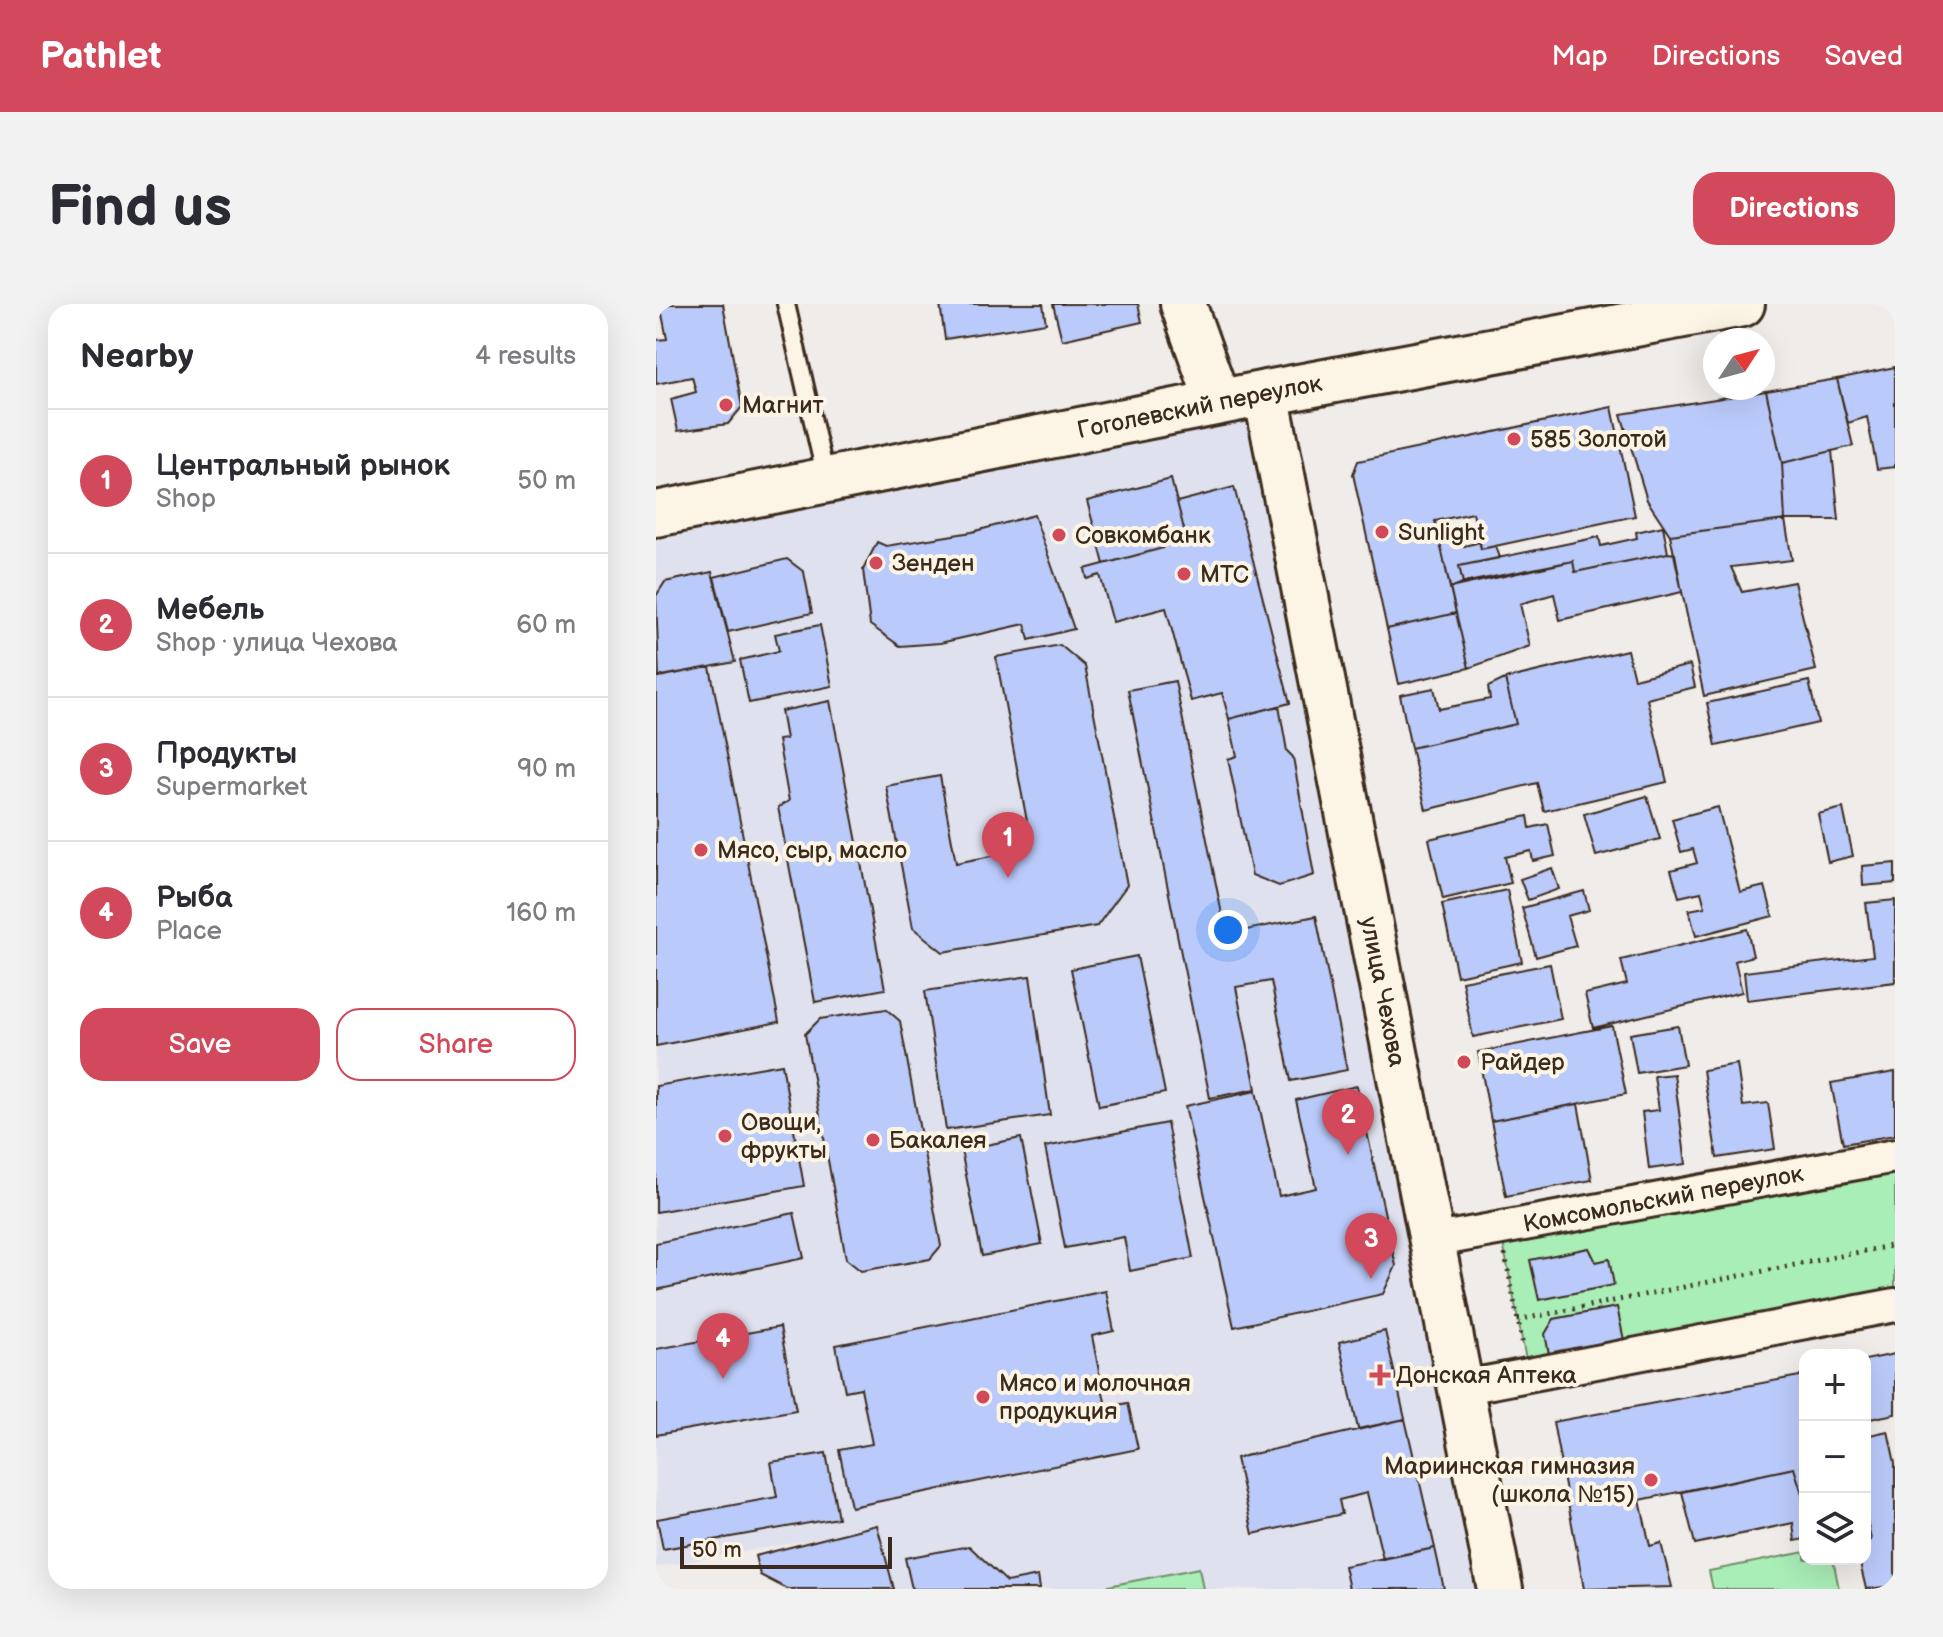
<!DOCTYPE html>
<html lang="en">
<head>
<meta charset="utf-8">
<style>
  :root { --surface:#fff; --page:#f2f2f3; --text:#2b2b33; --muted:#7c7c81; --line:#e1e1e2; --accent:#d1495b }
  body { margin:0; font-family:"Balsamiq Sans",sans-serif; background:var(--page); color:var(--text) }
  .controls { position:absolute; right:24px; bottom:24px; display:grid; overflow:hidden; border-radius:16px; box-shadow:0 8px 32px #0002 }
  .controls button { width:72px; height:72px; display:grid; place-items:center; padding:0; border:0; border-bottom:2px solid var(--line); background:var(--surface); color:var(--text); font:40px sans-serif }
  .compass { position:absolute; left:1047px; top:24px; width:72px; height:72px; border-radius:50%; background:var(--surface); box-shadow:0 8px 32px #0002; rotate:54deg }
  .scale { position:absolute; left:24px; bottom:20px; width:212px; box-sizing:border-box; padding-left:8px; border:4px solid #3b2a1e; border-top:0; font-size:22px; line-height:28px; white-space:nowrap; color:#3b2a1e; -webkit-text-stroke:6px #fcf5e5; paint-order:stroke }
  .you { position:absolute; left:572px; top:626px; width:28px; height:28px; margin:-20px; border:6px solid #fff; border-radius:50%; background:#1a73e8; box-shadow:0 0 0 12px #1a73e833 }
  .badge { display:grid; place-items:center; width:52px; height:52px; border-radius:50%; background:var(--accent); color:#fff; font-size:26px; font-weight:700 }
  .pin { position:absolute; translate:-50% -66px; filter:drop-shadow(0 2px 4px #0008) }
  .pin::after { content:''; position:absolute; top:42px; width:28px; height:24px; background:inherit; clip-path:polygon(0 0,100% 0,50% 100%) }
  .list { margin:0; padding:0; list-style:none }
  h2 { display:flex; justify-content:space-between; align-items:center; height:104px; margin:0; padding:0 32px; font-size:34px }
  h2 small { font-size:26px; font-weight:400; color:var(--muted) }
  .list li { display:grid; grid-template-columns:52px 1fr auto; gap:24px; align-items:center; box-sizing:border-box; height:144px; padding:0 32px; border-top:2px solid var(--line) }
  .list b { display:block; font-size:30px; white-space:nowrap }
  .list p { margin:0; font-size:26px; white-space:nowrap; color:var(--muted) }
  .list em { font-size:26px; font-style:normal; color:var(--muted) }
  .actions { display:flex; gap:16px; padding:24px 32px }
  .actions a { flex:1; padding:18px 0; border:2px solid var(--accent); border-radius:24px; text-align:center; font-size:28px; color:var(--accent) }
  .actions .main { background:var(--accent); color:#fff }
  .icon { flex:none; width:44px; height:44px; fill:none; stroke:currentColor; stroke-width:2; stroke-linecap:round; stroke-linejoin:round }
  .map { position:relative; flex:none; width:1239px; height:1285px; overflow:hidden; border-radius:24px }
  header { display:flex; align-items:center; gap:48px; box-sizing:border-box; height:112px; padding:0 40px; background:var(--accent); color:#fff }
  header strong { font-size:38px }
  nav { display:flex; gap:44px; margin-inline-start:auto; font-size:28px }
  .intro { display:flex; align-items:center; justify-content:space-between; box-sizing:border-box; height:192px; padding:0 48px }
  h1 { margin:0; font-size:56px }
  .button { padding:20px 36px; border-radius:24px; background:var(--accent); color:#fff; font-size:28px; font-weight:700 }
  main { display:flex; gap:48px; padding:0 48px }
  aside { flex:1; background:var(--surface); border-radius:24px; box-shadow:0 8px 32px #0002 }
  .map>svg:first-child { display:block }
  .built { fill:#dfe2ee }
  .green { fill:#a9edb7; stroke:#728c6a; stroke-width:2 }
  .building { fill:#bacafa; stroke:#3b2a1e; stroke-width:2 }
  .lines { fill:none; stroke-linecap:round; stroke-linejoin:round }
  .service-casing { stroke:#3b2a1e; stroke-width:22 }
  .minor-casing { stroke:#3b2a1e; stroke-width:38 }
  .secondary-casing { stroke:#3b2a1e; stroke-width:50 }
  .path { stroke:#3b2a1e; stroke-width:5; stroke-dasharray:2 6; stroke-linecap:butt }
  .service { stroke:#fcf5e5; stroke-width:16 }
  .minor { stroke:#fcf5e5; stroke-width:32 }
  .secondary { stroke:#fcf5e5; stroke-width:44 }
  .poi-dot { fill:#d1495b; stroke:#fcf5e5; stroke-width:3 }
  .labels { text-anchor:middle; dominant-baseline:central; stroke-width:8; stroke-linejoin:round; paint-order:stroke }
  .poi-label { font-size:24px; fill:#3b2a1e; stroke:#fcf5e5; text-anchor:start }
  .street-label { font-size:24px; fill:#3b2a1e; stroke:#fcf5e5 }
</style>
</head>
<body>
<header>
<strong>Pathlet</strong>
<nav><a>Map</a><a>Directions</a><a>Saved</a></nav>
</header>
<div class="intro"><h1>Find us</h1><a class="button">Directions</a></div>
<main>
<aside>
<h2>Nearby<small>4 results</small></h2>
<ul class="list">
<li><span class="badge">1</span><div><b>Центральный рынок</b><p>Shop</p></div><em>50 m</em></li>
<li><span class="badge">2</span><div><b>Мебель</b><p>Shop · улица Чехова</p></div><em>60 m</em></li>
<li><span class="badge">3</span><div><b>Продукты</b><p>Supermarket</p></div><em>90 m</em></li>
<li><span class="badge">4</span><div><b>Рыба</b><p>Place</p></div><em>160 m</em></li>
</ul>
<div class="actions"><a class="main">Save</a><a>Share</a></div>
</aside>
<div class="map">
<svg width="1239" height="1285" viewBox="0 0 1239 1285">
  <rect width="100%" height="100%" fill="#efece9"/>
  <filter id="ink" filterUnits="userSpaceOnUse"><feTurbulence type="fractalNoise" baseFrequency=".0125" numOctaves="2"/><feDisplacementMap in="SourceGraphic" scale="16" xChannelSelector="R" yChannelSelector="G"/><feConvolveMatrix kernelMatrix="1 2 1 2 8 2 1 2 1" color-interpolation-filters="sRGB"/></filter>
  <g filter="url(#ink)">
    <!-- built -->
    <path class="built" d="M 610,89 L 831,1285 L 548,1285 L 543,1263 L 432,1285 L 167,1285 L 155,1236 L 0,1263 L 0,210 Z"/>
    <!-- green -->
    <path class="green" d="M 1239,852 L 1239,1001 L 873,1071 L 844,924 Z
      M 1149,1248 L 1149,1255 L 1177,1255 L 1183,1285 L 1057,1285 L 1053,1267 Z
      M 543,1264 L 547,1285 L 437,1285 Z"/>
    <!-- building -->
    <path class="building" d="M 4,0 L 67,0 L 86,103 L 72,120 L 22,127 L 15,95 L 40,88 L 36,73 L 0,80 L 0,36 L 11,35 Z
      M 284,0 L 387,0 L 390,19 L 289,35 Z
      M 397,0 L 482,0 L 486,18 L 406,36 Z
      M 1239,63 L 1239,163 L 1221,165 L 1211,113 L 1192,119 L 1181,75 Z
      M 1181,75 L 1197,142 L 1126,159 L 1110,87 Z
      M 1110,87 L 1126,159 L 1129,216 L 1014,231 L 991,196 L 965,110 Z
      M 956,103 L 979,212 L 825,245 L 817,209 L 779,217 L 800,309 L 731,325 L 697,170 L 702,157 Z
      M 1176,147 L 1183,216 L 1129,216 L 1126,159 Z
      M 515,175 L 529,229 L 505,235 L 507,244 L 448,260 L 431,197 Z
      M 578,183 L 634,399 L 573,415 L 566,389 L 535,397 L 510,304 L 457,318 L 444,271 L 431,275 L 429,265 L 507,244 L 505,235 L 529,229 L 521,198 Z
      M 378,211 L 418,325 L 373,336 L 369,320 L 284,339 L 244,342 L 214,321 L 207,266 L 221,238 L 230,242 L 316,228 Z
      M 1129,216 L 1136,256 L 1075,263 L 1086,288 L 1138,278 L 1160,366 L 1048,392 L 1014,231 Z
      M 1007,222 L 1012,249 L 919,268 L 917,257 L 807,279 L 803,262 L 943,233 L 945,242 L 981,234 L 980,228 Z
      M 803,225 L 808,242 L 824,238 L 825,245 L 840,242 L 844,254 L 803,262 L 807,279 L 794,284 L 782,230 Z
      M 1012,249 L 1019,250 L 1026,288 L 904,316 L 898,290 L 864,300 L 874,342 L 813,364 L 794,284 L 917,257 L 919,268 Z
      M 131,255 L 148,268 L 156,309 L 72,328 L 58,273 Z
      M 56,268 L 79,358 L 3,373 L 0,292 L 9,278 Z
      M 800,309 L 813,364 L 743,380 L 731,325 Z
      M 164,321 L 176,382 L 93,399 L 84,356 L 123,347 L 119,330 Z
      M 404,341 L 429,362 L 471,581 L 441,622 L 287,648 L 257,624 L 230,482 L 284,472 L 300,559 L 376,544 L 340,353 Z
      M 971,346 L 978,375 L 1034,361 L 1039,383 L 991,395 L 1011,478 L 888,507 L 881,479 L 770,506 L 755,444 L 860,420 L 849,375 Z
      M 54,363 L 123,718 L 0,742 L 0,373 Z
      M 849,375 L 860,420 L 755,444 L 744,391 L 778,384 L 783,405 L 834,395 L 832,383 Z
      M 519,377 L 570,630 L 660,612 L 691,766 L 635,777 L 615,677 L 580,683 L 600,785 L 554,794 L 472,386 Z
      M 1153,377 L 1162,419 L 1060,442 L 1051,399 Z
      M 174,397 L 229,685 L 159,698 L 122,503 L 133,497 L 122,436 L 130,435 L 125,407 Z
      M 623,402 L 631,447 L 637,453 L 658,571 L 623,582 L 596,571 L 572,455 L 581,452 L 573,415 Z
      M 991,492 L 1004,535 L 940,552 L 928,510 Z
      M 1062,503 L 1084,588 L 1109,582 L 1117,612 L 1040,632 L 1033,606 L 1049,603 L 1045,588 L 1023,593 L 1015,566 L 1041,559 L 1037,545 L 1025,548 L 1016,515 Z
      M 1187,504 L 1197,552 L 1172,558 L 1162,510 Z
      M 872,512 L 874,524 L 892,520 L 899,552 L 877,557 L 875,547 L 849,553 L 855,579 L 787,595 L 773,535 Z
      M 1239,559 L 1239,579 L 1207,582 L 1206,562 Z
      M 896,564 L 903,585 L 872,596 L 864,575 Z
      M 851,586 L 866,658 L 801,672 L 786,600 Z
      M 928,587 L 933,606 L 911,612 L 920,642 L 880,653 L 866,604 Z
      M 1239,596 L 1239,678 L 1091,696 L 1088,668 L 1217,652 L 1210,599 Z
      M 1091,625 L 1097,652 L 1079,657 L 1086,688 L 937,724 L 929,690 L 971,680 L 965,656 Z
      M 481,652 L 509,789 L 443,802 L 415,665 Z
      M 894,660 L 905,715 L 817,733 L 806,677 Z
      M 374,672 L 394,811 L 290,826 L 269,687 Z
      M 230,705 L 244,717 L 285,942 L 274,955 L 205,967 L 190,955 L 149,730 L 164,715 Z
      M 956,722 L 970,790 L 835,817 L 822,748 Z
      M 1022,722 L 1029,761 L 981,769 L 974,730 Z
      M 126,760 L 148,882 L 0,908 L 0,782 Z
      M 1081,760 L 1087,802 L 1112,799 L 1119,845 L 1061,854 L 1047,766 Z
      M 1239,768 L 1239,831 L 1187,840 L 1175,779 Z
      M 1018,770 L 1030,860 L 993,865 L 986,808 L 1003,806 L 998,772 Z
      M 701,782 L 740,962 L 727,990 L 578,1023 L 529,802 L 600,787 L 623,892 L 660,884 L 640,796 Z
      M 922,800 L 936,876 L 850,892 L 835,817 Z
      M 511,819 L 537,954 L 474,967 L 468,933 L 409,944 L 389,843 Z
      M 365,834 L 386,940 L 326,952 L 305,846 Z
      M 138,909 L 148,954 L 0,986 L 0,939 Z
      M 933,944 L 940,958 L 953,955 L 958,981 L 883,996 L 874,956 Z
      M 450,987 L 458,1027 L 436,1032 L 450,1103 L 472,1099 L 482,1145 L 195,1203 L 183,1146 L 216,1140 L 205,1084 L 189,1087 L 180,1041 Z
      M 961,1003 L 969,1041 L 894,1055 L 889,1030 L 898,1015 Z
      M 124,1023 L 140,1106 L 0,1131 L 0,1045 Z
      M 729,1027 L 749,1115 L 702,1125 L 683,1038 Z
      M 1239,1050 L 1239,1110 L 1209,1116 L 1209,1056 Z
      M 1149,1071 L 1149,1199 L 1138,1164 L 984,1196 L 994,1242 L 1005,1239 L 1016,1283 L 928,1285 L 897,1118 Z
      M 749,1115 L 779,1244 L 727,1255 L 711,1189 L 683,1196 L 686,1210 L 597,1230 L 580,1154 Z
      M 1232,1127 L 1239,1159 L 1239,1282 L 1210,1285 L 1203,1255 L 1209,1255 L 1209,1237 L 1215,1236 L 1209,1206 L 1209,1132 Z
      M 170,1149 L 182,1214 L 7,1245 L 1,1215 L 121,1193 L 115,1158 Z
      M 1138,1164 L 1149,1199 L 1149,1235 L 1139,1237 L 1137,1219 L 1039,1240 L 1026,1188 Z
      M 221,1221 L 238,1285 L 131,1285 L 104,1271 L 99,1252 Z
      M 313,1242 L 351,1278 L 382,1272 L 384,1285 L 256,1285 L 249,1254 Z
      M 779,1244 L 788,1285 L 693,1285 L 688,1262 Z"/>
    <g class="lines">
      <!-- service casing -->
      <g class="service-casing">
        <path id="service" d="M 130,0 L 170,174"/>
      </g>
      <!-- minor casing -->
      <g class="minor-casing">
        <g id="minor">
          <path id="s1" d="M 775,937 L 1239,852"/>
          <path d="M 804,1084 L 1239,1001"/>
        </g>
      </g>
      <!-- secondary casing -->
      <g class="secondary-casing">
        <g id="secondary">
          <path d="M 527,0 L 562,98"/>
          <path id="s2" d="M 610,89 L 844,1285"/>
          <path id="s3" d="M 0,210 L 610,89 L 1086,0"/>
        </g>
      </g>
      <!-- path -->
      <path class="path" d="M 849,950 L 867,1042
        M 862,1016 L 1239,941"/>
      <!-- service -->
      <use href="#service" class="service"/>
      <!-- minor -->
      <use href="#minor" class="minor"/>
      <!-- secondary -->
      <use href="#secondary" class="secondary"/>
    </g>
  </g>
  <!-- markers -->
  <g class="poi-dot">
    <circle cx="70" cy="101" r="8"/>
    <circle cx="858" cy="135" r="8"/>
    <circle cx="726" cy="228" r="8"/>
    <circle cx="403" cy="231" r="8"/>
    <circle cx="220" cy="259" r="8"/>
    <circle cx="528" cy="270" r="8"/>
    <circle cx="45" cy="546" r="8"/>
    <circle cx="808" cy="758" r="8"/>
    <circle cx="69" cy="832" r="8"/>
    <circle cx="217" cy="836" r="8"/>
    <path d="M720 1059h8v8h8v8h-8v8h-8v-8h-8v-8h8z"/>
    <circle cx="327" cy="1093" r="8"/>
    <circle cx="995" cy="1176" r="8"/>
  </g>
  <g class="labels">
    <!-- poi labels -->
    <g class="poi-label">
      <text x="86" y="101">Магнит</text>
      <text x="874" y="135">585 Золотой</text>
      <text x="742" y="228">Sunlight</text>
      <text x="419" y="231">Совкомбанк</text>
      <text x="236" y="259">Зенден</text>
      <text x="544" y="270">МТС</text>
      <text x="61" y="546">Мясо, сыр, масло</text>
      <text x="824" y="758">Райдер</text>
      <text x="85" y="818">Овощи,<tspan x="85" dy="28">фрукты</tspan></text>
      <text x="233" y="836">Бакалея</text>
      <text x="740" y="1071">Донская Аптека</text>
      <text x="343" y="1079">Мясо и молочная<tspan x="343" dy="28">продукция</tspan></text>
      <text x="979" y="1162" text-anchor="end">Мариинская гимназия<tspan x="979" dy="28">(школа №15)</tspan></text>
    </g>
    <!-- street labels -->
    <g class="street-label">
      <text stroke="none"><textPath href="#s3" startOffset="554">Гоголевский переулок</textPath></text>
      <text stroke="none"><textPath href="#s2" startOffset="610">улица Чехова</textPath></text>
      <text stroke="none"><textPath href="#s1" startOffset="236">Комсомольский переулок</textPath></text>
    </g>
  </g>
</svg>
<div class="controls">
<button>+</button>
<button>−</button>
<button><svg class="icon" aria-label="layers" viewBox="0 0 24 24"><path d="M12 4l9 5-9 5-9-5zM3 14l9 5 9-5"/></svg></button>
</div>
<svg class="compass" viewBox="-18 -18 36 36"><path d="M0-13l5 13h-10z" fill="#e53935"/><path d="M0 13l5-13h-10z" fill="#7c7c81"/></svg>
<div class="scale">50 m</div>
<div class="you"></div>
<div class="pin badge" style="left:352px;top:574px">1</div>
<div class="pin badge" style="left:692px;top:851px">2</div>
<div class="pin badge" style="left:715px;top:975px">3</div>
<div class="pin badge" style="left:67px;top:1075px">4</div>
</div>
</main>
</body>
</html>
